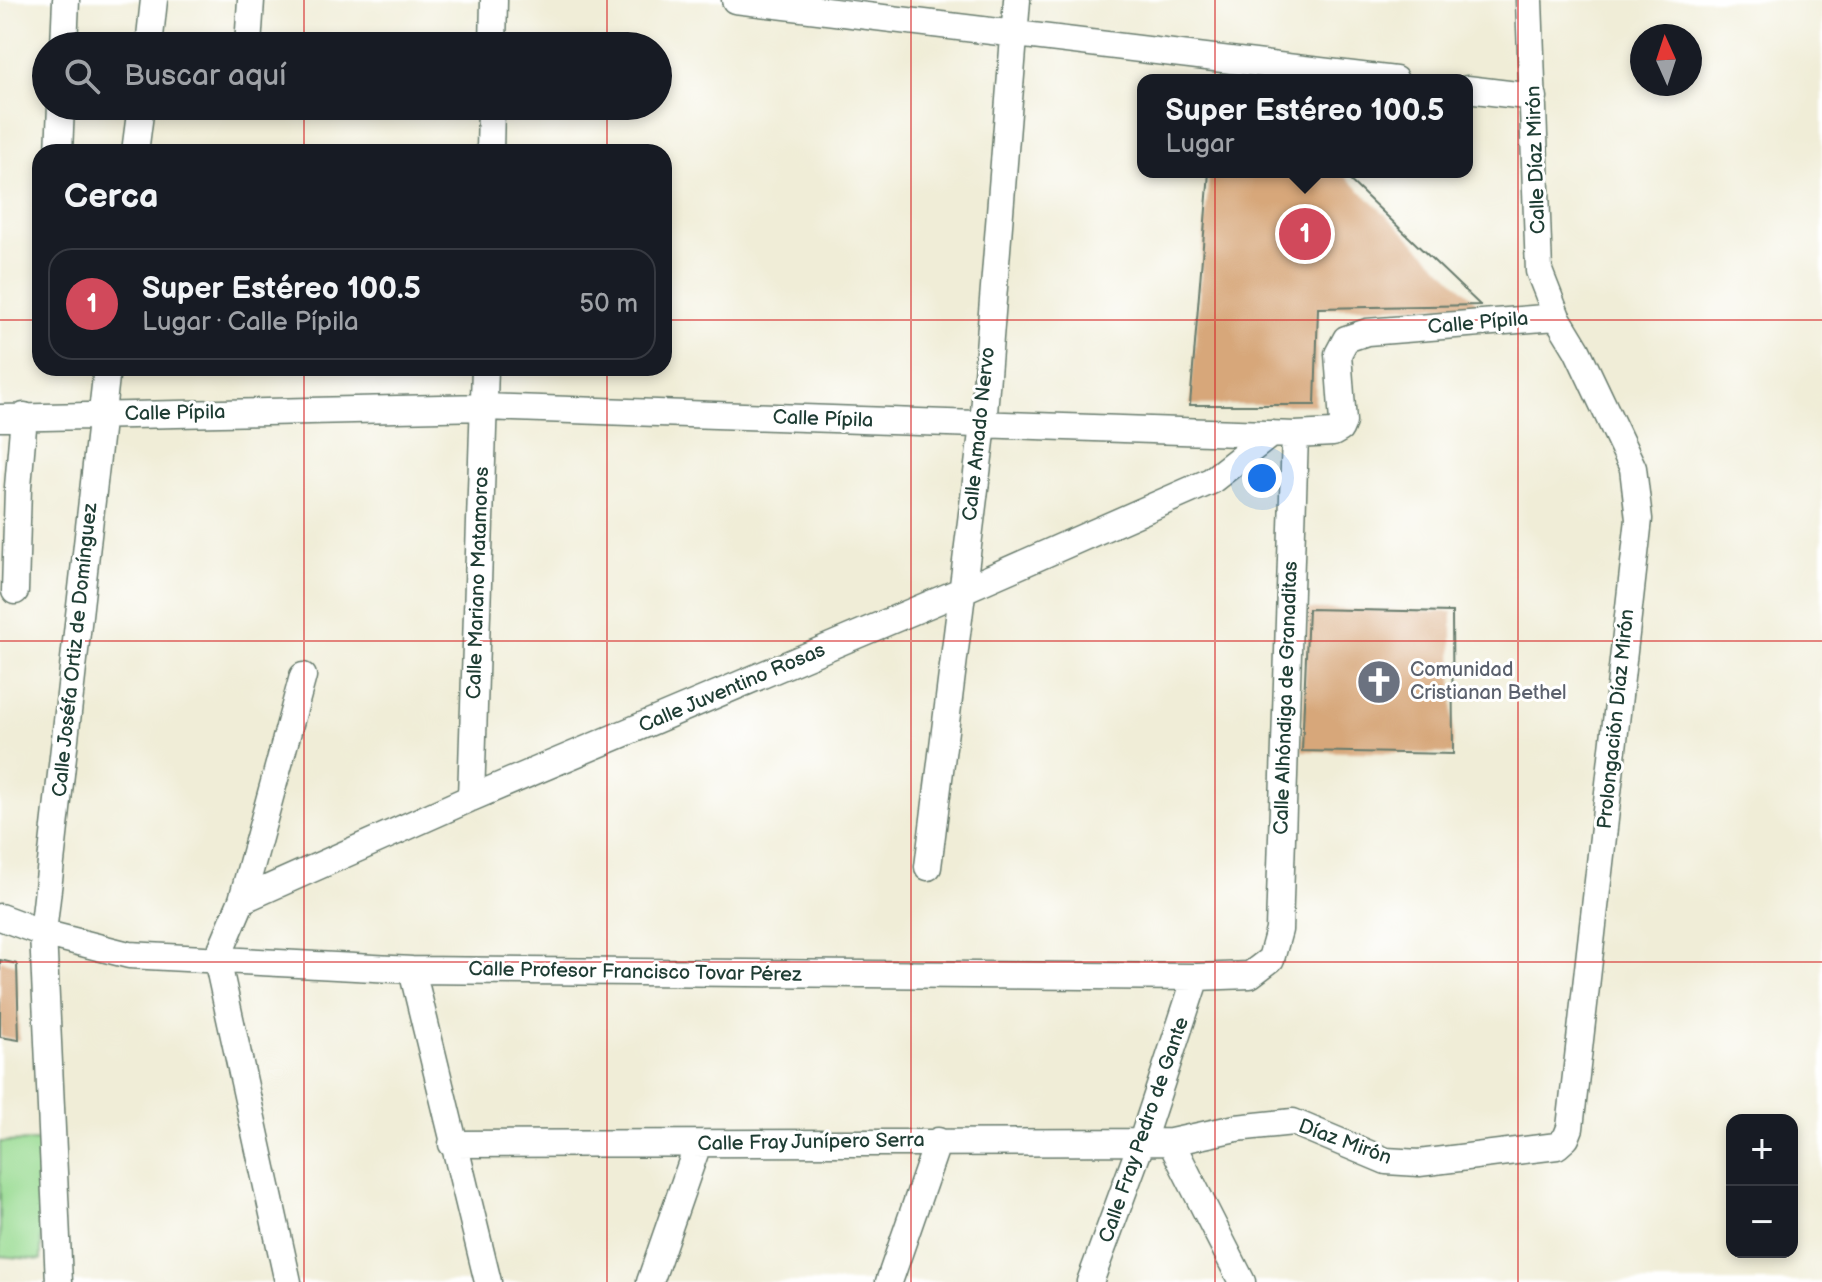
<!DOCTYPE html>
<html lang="es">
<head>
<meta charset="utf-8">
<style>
  :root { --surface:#171b24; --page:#242831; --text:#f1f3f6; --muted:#9ea1a6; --line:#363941; --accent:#d1495b }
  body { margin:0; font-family:"Balsamiq Sans",sans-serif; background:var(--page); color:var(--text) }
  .controls { position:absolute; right:24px; bottom:24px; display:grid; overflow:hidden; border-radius:16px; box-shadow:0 4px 12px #0003 }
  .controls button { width:72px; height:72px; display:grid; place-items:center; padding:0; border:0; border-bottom:2px solid var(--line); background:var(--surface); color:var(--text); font:40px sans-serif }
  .compass { position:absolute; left:1630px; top:24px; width:72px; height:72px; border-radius:50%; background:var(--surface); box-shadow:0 4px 12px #0003; rotate:357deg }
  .you { position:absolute; left:1262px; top:478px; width:28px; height:28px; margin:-20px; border:6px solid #fff; border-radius:50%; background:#1a73e8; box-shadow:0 0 0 12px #1a73e833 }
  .badge { display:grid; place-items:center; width:52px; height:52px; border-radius:50%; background:var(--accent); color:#fff; font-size:26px; font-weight:700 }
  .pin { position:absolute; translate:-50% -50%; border:4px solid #fff; box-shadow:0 2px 8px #0006 }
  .popup { position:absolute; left:1137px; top:74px; width:336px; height:104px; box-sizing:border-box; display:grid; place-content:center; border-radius:16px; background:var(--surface); filter:drop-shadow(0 2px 6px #0005); font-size:26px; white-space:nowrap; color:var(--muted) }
  .popup b { font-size:30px; color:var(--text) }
  .popup::after { content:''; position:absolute; left:50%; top:100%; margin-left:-16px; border:16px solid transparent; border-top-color:var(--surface) }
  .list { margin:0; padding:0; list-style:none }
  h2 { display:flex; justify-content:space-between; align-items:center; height:104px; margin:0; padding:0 32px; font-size:34px }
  h2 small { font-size:26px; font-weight:400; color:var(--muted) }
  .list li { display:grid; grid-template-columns:52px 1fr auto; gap:24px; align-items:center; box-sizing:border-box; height:112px; margin:0 16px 16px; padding:0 16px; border:2px solid var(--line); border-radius:24px }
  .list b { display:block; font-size:30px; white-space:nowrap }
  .list p { margin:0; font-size:26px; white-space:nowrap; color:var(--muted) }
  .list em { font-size:26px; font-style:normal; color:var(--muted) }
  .icon { flex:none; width:44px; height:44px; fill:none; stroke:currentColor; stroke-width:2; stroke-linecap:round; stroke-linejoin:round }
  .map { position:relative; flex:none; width:1822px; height:1282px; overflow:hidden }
  .search { position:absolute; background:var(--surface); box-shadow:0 4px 12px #0003; left:32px; top:32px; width:640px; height:88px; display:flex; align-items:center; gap:20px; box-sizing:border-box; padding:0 28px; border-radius:44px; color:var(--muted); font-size:30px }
  .panel { position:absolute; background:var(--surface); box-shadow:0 4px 12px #0003; left:32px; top:144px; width:640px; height:232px; border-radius:24px }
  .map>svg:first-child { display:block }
  .green { fill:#99db92; stroke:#5c8c63; stroke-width:2 }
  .building { fill:#d7a77a }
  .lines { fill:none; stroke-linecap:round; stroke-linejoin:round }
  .street-casing { stroke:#687b6d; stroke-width:29 }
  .street { stroke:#fff; stroke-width:26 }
  .grid { fill:none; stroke:#d62828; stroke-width:2; stroke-opacity:0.55 }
  .labels { text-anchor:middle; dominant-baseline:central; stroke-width:6; stroke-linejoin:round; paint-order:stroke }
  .street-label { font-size:20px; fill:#1f3d34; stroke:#fff }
  .worship-label { font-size:20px; fill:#5b616d; stroke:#fff; text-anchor:start }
</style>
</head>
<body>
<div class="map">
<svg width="1822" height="1282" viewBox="0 0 1822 1282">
  <rect width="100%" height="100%" fill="#fff"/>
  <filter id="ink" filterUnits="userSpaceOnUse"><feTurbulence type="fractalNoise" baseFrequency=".0125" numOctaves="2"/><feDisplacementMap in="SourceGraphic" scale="16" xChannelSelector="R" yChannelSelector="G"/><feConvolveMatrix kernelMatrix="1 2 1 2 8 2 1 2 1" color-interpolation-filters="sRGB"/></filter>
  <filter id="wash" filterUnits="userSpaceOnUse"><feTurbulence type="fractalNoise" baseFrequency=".006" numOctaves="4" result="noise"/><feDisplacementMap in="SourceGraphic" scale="32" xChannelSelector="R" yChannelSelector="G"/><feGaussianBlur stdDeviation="1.8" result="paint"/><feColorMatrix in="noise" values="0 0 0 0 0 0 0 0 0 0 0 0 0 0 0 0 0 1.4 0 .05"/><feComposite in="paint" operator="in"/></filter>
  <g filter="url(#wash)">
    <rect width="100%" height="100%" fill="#f0edd7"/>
    <!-- green -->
    <path class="green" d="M 42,1141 L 41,1260 L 0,1256 L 0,1142 Z"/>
    <g id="blocks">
      <!-- building -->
      <path class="building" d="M 1209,172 L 1341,172 L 1480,305 L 1318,308 L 1315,405 L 1190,405 Z
        M 1308,609 L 1452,612 L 1453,754 L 1302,751 Z
        M 0,960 L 17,964 L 19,1040 L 0,1037 Z"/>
    </g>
  </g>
  <g filter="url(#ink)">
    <use href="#blocks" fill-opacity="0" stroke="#687b6d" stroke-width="2"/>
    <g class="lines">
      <!-- street casing -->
      <g class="street-casing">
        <path id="street" d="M 735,0 L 1395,80
          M 64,46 L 66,0
          M 149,46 L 154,0
          M 248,46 L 251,0
          M 493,46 L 494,0
          M 1467,89 L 1534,97
          M 59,152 L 61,106
          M 135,152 L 141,106
          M 490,152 L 491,106
          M 0,418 L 484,407 L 1295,435 L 1333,433 L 1340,429 L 1343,422 L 1338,354 L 1346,339 L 1367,332 L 1557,317
          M 15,591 L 18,487 L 24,416
          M 471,798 L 485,368
          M 928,867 L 983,425 L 1017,0
          M 242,900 L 303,676
          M 0,917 L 43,933 L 129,955 L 412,970 L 1196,977 L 1250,975 L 1271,959 L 1279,930 L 1295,435
          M 412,970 L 488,1282
          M 1171,1142 L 1242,1282
          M 452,1144 L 1171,1142 L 1236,1128 L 1293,1122 L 1386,1161 L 1419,1163 L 1557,1146 L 1566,1138 L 1570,1128 L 1639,519 L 1633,468 L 1577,350 L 1557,317 L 1539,271 L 1529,0
          M 59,1282 L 43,933 L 107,368
          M 288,1282 L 217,959 L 242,900 L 471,798 L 961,591 L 1211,481 L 1271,434
          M 650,1282 L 698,1144
          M 889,1282 L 938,1141
          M 1090,1282 L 1142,1141 L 1196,977"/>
      </g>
      <!-- street -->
      <use href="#street" class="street"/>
    </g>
  </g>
  <!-- grid -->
  <path class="grid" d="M 304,0 L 304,46M 607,0 L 607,46M 911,0 L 911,1282M 1215,0 L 1215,1282M 1518,0 L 1518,1282M 304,106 L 304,152M 607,106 L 607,152M 0,320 L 40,320M 664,320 L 1822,320M 304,368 L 304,1282M 607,368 L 607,1282M 0,641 L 1822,641M 0,962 L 1822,962"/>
  <!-- icons -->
  <defs>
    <g id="church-disc" transform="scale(2.3)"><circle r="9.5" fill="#6b7280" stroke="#fff"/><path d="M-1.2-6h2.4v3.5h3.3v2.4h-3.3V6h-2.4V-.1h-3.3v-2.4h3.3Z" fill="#fff"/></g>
  </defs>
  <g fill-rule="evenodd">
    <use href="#church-disc" x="1379" y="682"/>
  </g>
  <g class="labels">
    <!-- street labels -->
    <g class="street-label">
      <text transform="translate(1536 160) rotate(-92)">Calle Díaz Mirón</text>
      <text transform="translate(1478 323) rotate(-5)">Calle Pípila</text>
      <text transform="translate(175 413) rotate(-1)">Calle Pípila</text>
      <text transform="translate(823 419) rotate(2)">Calle Pípila</text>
      <text transform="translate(979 434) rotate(-84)">Calle Amado Nervo</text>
      <text transform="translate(478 583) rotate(-88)">Calle Mariano Matamoros</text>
      <text transform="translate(75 650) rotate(-84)">Calle Joséfa Ortiz de Domínguez</text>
      <text transform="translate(732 688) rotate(-23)">Calle Juventino Rosas</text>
      <text transform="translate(1286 698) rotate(-88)">Calle Alhóndiga de Granaditas</text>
      <text transform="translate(1616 719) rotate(-84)">Prolongación Díaz Mirón</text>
      <text transform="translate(635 972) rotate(1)">Calle Profesor Francisco Tovar Pérez</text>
      <text transform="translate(1144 1130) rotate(-71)">Calle Fray Pedro de Gante</text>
      <text transform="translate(811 1142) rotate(-1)">Calle Fray Junípero Serra</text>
      <text transform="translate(1345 1142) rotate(20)">Díaz Mirón</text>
    </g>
    <!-- worship labels -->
    <g class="worship-label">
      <text x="1410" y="670">Comunidad<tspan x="1410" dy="23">Cristianan Bethel</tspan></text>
    </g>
  </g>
</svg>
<div class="controls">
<button>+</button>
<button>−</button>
</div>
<svg class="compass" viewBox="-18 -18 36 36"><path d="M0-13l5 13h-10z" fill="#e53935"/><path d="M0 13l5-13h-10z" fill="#9ea1a6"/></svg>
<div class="you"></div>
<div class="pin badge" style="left:1305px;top:234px">1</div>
<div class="popup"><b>Super Estéreo 100.5</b>Lugar</div>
<div class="search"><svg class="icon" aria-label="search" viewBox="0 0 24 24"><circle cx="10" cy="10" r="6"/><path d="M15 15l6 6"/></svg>Buscar aquí</div>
<section class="panel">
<h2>Cerca<small></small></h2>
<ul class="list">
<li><span class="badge">1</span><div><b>Super Estéreo 100.5</b><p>Lugar · Calle Pípila</p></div><em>50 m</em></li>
</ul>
</section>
</div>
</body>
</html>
